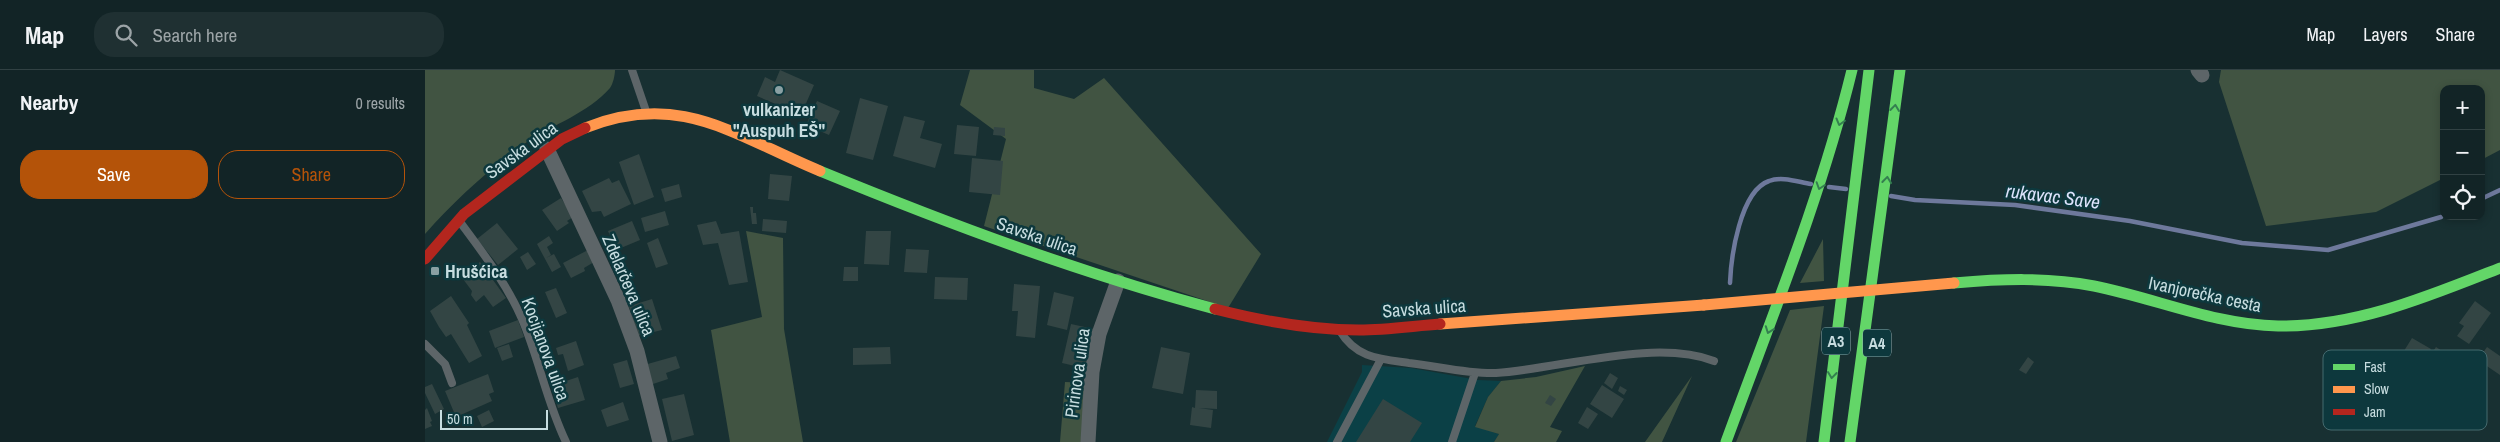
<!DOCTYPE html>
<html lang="en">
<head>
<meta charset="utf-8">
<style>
  :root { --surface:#122426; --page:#1f3032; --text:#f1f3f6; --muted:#9ca4a7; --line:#314143; --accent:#b45309 }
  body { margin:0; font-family:"Archivo Narrow",sans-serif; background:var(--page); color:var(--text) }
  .controls { position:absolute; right:15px; top:15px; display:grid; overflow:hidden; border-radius:10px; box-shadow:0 2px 8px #0003 }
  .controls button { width:45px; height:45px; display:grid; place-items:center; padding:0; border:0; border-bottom:1px solid var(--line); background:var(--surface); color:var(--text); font:25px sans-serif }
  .scale { position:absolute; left:15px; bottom:12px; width:108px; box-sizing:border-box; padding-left:5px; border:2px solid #c7dde0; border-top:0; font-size:14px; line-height:18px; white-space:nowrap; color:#c7dde0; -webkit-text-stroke:4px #0d383d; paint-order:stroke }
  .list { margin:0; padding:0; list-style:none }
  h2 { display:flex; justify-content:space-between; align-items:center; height:65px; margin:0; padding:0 20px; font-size:21px }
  h2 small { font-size:16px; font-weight:400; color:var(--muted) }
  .actions { display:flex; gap:10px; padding:15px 20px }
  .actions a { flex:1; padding:11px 0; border:1px solid var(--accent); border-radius:20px; text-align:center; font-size:18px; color:var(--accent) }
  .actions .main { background:var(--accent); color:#fff }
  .icon { flex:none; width:28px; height:28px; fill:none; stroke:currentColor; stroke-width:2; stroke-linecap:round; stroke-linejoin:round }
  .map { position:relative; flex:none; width:2075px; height:372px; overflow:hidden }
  header { display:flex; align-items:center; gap:30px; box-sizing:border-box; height:70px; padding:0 25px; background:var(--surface); border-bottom:1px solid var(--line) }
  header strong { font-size:24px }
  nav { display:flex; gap:28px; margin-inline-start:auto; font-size:18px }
  .search { width:350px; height:45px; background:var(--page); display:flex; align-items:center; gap:12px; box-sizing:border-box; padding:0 18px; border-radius:20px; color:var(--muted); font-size:19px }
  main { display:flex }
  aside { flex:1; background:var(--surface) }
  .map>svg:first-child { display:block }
  .built { fill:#0b4046 }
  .green { fill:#415442 }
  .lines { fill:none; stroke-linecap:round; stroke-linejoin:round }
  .stream { stroke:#6e799c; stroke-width:4.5 }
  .building { fill:#334544 }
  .lane { stroke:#5d6568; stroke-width:8 }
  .street { stroke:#5d6568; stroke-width:15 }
  .fast { stroke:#63d668; stroke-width:11 }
  .slow { stroke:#ff974d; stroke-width:11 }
  .jam { stroke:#b3261e; stroke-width:11 }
  .slow-bridge { stroke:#ff974d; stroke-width:11 }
  .oneway { stroke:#347f50 }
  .poi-dot { fill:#8aa0a3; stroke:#0d383d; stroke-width:2 }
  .labels { text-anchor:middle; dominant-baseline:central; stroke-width:5; stroke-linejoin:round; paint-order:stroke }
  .shield { fill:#0d383d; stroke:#8facaf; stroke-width:1 }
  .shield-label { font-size:16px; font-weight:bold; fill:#c7dde0 }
  .poi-label { font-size:18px; font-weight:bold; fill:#c7dde0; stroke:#0d383d }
  .street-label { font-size:18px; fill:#c7dde0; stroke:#0d383d }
  .water-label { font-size:19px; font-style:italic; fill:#dce3fc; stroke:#0d383d }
  .key { fill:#0d383d; stroke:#456a6e; stroke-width:1 }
  .key-label { font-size:14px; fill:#c7dde0 }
</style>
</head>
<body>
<header>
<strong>Map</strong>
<div class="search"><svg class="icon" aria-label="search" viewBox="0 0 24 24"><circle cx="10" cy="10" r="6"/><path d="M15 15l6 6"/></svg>Search here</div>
<nav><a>Map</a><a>Layers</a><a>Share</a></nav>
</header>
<main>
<aside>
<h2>Nearby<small>0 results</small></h2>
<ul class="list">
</ul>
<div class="actions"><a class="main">Save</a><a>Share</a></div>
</aside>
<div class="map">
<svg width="2075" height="372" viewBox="0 0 2075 372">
  <rect width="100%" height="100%" fill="#183032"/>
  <!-- built -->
  <path class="built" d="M 937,295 L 986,298 L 1053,310 L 1076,311 L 1063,327 L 1050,356 L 1074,364 L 1069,372 L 902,372 L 937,302 Z"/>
  <!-- green -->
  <path class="green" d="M 0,0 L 190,0 C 190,5 188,14 185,18 C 163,43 129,54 102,72 C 65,98 30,130 0,164 Z
    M 545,0 L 609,0 L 609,18 L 649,29 L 679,8 L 836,184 L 803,238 L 559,156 L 581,69 L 535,35 Z
    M 1796,0 L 2075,0 L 2075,80 L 2056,90 L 2056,19 L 2019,19 L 2019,108 L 1951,142 L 1841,156 L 1794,12 Z
    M 321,161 L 358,168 L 359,259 L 378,372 L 305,372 L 286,260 L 337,247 Z
    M 1398,169 L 1399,211 L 1375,213 Z
    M 1399,236 L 1381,372 L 1311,372 L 1365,240 Z
    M 1160,296 L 1125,357 L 1137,361 L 1131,372 L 1069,372 L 1074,364 L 1050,357 L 1063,327 L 1076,311 L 1111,307 Z
    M 1267,306 L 1237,372 L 1220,372 Z
    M 640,312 L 663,313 L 658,372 L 635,372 Z"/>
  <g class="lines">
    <!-- stream -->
    <path class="stream" d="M 1404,117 L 1421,119
      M 1466,126 L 1490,130 L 1590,135 L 1705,151 L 1817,173 L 1903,180 L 2016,147
      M 2056,129 L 2075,120
      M 1305,213 C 1306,187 1315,121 1344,111 C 1357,106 1373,112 1386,114"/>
  </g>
  <!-- building -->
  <path class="building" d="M 355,0 L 389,15 L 376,45 L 332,26 L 340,7 L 350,12 Z
    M 435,28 L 463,36 L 448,90 L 421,83 Z
    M 392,31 L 415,41 L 404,65 L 381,55 Z
    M 479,46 L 500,51 L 495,68 L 517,74 L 510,98 L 468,86 Z
    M 532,55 L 554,57 L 551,86 L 529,84 Z
    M 569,57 L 580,58 L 580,66 L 568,65 Z
    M 214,84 L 229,127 L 209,135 L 194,92 Z
    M 547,88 L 578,91 L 575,125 L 544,122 Z
    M 345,104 L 367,106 L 364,131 L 343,129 Z
    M 184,108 L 187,113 L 194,110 L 206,134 L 179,147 L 176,141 L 167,142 L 157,121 Z
    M 254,114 L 257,127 L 240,132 L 236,119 Z
    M 136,128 L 148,147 L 142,151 L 144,153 L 132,161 L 117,140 Z
    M 325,137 L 328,137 L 328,143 L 331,143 L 332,154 L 327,154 Z
    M 240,141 L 244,155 L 220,162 L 216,148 Z
    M 338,149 L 362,151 L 361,163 L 337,161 Z
    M 207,151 L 215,170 L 191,180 L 183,161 Z
    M 291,151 L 296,164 L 314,161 L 323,212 L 304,215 L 293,173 L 278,175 L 272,155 Z
    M 72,153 L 93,179 L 73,195 L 52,169 Z
    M 441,161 L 466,161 L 464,195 L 439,194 Z
    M 124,166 L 128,173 L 122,177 L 126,185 L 121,188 L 129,184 L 136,197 L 127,202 L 112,174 Z
    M 233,168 L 243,194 L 231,198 L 222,173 Z
    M 481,179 L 504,180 L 502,203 L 479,202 Z
    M 163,180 L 169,192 L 159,198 L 160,201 L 146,208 L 138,193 Z
    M 103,182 L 111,194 L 102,200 L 95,187 Z
    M 55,192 L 81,228 L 68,237 L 59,225 L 51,232 L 46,225 L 47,221 L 35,205 Z
    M 419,197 L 433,197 L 433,211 L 418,211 Z
    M 510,207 L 543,208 L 542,230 L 509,229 Z
    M 589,214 L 615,216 L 610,268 L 591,266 L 593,241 L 587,241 Z
    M 131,218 L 142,243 L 131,248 L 120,222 Z
    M 629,222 L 649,227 L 642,260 L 622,255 Z
    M 26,226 L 44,253 L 42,255 L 57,286 L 44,293 L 26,264 L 21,267 L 14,257 L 5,241 Z
    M 227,229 L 237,260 L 212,266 L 204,236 Z
    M 2050,231 L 2066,243 L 2044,274 L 2032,266 L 2039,256 L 2034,253 Z
    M 93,250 L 99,267 L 70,278 L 64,261 Z
    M 646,254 L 669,259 L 659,298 L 637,293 Z
    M 1987,268 L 2006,279 L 1993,301 L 1974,289 Z
    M 151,271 L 159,295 L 143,301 L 138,284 L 133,285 L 131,278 Z
    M 84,274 L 88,287 L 77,291 L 72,278 Z
    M 465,277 L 466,294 L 428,295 L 428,278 Z
    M 736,277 L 765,283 L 758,324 L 727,318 Z
    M 2011,277 L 2034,292 L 2024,307 L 2001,292 Z
    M 2062,277 L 2075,286 L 2075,305 L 2053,290 Z
    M 251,286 L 255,298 L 241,303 L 243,309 L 225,315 L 219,295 Z
    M 1603,287 L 1609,292 L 1601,304 L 1594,300 Z
    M 202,290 L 209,314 L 195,318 L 188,294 Z
    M 1185,303 L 1193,308 L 1187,319 L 1179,313 Z
    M 63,304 L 69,322 L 64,324 L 67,331 L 31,347 L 20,321 Z
    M 153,307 L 160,330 L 133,338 L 126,316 Z
    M 7,314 L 19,339 L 10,344 L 0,323 L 0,317 Z
    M 1177,315 L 1199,329 L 1187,348 L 1165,334 Z
    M 1195,316 L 1202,320 L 1199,325 L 1193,321 Z
    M 771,320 L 792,321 L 792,339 L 774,338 L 788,340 L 786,358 L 765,355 L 767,337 L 770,338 Z
    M 259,324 L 269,365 L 247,371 L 237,329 Z
    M 1125,325 L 1131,329 L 1126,336 L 1120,333 Z
    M 958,329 L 997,353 L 985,372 L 931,372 Z
    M 198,332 L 204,350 L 182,357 L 176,340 Z
    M 1162,337 L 1173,344 L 1163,359 L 1153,353 Z
    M 2,338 L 7,351 L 5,352 L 7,356 L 0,359 L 0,340 Z
    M 64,340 L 69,351 L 57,357 L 52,346 Z"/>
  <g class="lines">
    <!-- lane -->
    <path class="lane" d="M 207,0 L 221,41
      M 35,152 C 58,183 82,214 97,249 C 114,289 122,333 141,372
      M 915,261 C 931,288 955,289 984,293 C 1013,296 1041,304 1071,303 C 1135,299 1229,268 1289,291
      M 0,274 L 20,294 L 27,313
      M 912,372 L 956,289
      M 1027,372 L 1050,303"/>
    <!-- street -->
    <path class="street" d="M 1773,0 L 1777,5
      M 122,79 L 193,230 L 212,281 L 235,372
      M 663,372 L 667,302 L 674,264 L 693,211"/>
    <!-- fast -->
    <path class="fast" d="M 395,101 C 524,154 655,203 790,239
      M 1529,213 C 1576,209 1622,207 1669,216 C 1730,228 1790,255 1853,256 C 1931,257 2004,226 2075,198
      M 1301,372 C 1346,249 1396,127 1427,0
      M 1399,372 L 1444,0
      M 1425,372 L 1475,0"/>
    <!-- slow -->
    <path class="slow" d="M 160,58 C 255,20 310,66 395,101
      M 1015,254 L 1279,235"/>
    <!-- jam -->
    <path class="jam" d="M 0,189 L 39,144 L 137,69 L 160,58
      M 790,239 C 837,251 886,260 934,260 C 961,260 988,256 1015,254"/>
    <!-- slow-bridge -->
    <path class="slow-bridge" d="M 1279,235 L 1529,213"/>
  </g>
  <!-- one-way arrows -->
  <defs><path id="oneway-chevron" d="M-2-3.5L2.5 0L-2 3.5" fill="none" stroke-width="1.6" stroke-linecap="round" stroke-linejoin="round" transform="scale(1.25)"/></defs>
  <g class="oneway">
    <use href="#oneway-chevron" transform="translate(1470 38) rotate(-83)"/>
    <use href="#oneway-chevron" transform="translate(1415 52) rotate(105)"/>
    <use href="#oneway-chevron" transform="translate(1462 110) rotate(-83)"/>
    <use href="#oneway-chevron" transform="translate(1395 116) rotate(108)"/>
    <use href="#oneway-chevron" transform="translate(1344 260) rotate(110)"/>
    <use href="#oneway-chevron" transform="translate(1407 305) rotate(97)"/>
  </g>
  <!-- markers -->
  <g class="poi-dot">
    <circle cx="354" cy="20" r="5"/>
    <rect x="5" y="196" width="10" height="10" rx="2.5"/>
  </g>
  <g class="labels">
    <!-- shield labels -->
    <g class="shield">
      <rect x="1397" y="257.5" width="28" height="27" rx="4"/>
      <rect x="1438" y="259.5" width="28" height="27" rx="4"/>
    </g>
    <g class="shield-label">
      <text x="1411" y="271">A3</text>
      <text x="1452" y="273">A4</text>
    </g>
    <!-- poi labels -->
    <g class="poi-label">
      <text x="354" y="39">vulkanizer<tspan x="354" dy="21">"Auspuh EŠ"</tspan></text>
      <text x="20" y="201" text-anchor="start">Hrušćica</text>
    </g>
    <!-- street labels -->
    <g class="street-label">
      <text transform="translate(96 80) rotate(-36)">Savska ulica</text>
      <text transform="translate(612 166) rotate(19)">Savska ulica</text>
      <text transform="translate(204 215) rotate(67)">Zdelarčeva ulica</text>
      <text transform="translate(1780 224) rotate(12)">Ivanjorečka cesta</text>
      <text transform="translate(999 238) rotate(-4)">Savska ulica</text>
      <text transform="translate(121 279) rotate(70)">Kocijanova ulica</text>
      <text transform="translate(652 303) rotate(-82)">Pirinova ulica</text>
    </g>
    <!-- water labels -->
    <g class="water-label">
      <text transform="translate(1628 126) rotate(7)">rukavac Save</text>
    </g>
  </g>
  <!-- legend -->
  <rect x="1898" y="280" width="164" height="80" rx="8" class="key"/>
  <rect x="1908" y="294" width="22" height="6" fill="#63d668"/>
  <rect x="1908" y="316" width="22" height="7" fill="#ff974d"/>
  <rect x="1908" y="339" width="22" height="6" fill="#b3261e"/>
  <g class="key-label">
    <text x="1939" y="302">Fast</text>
    <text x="1939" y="324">Slow</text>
    <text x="1939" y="347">Jam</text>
  </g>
</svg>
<div class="controls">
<button>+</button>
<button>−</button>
<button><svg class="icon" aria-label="locate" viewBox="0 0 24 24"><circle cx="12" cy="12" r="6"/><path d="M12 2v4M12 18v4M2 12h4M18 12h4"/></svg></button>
</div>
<div class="scale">50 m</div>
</div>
</main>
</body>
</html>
